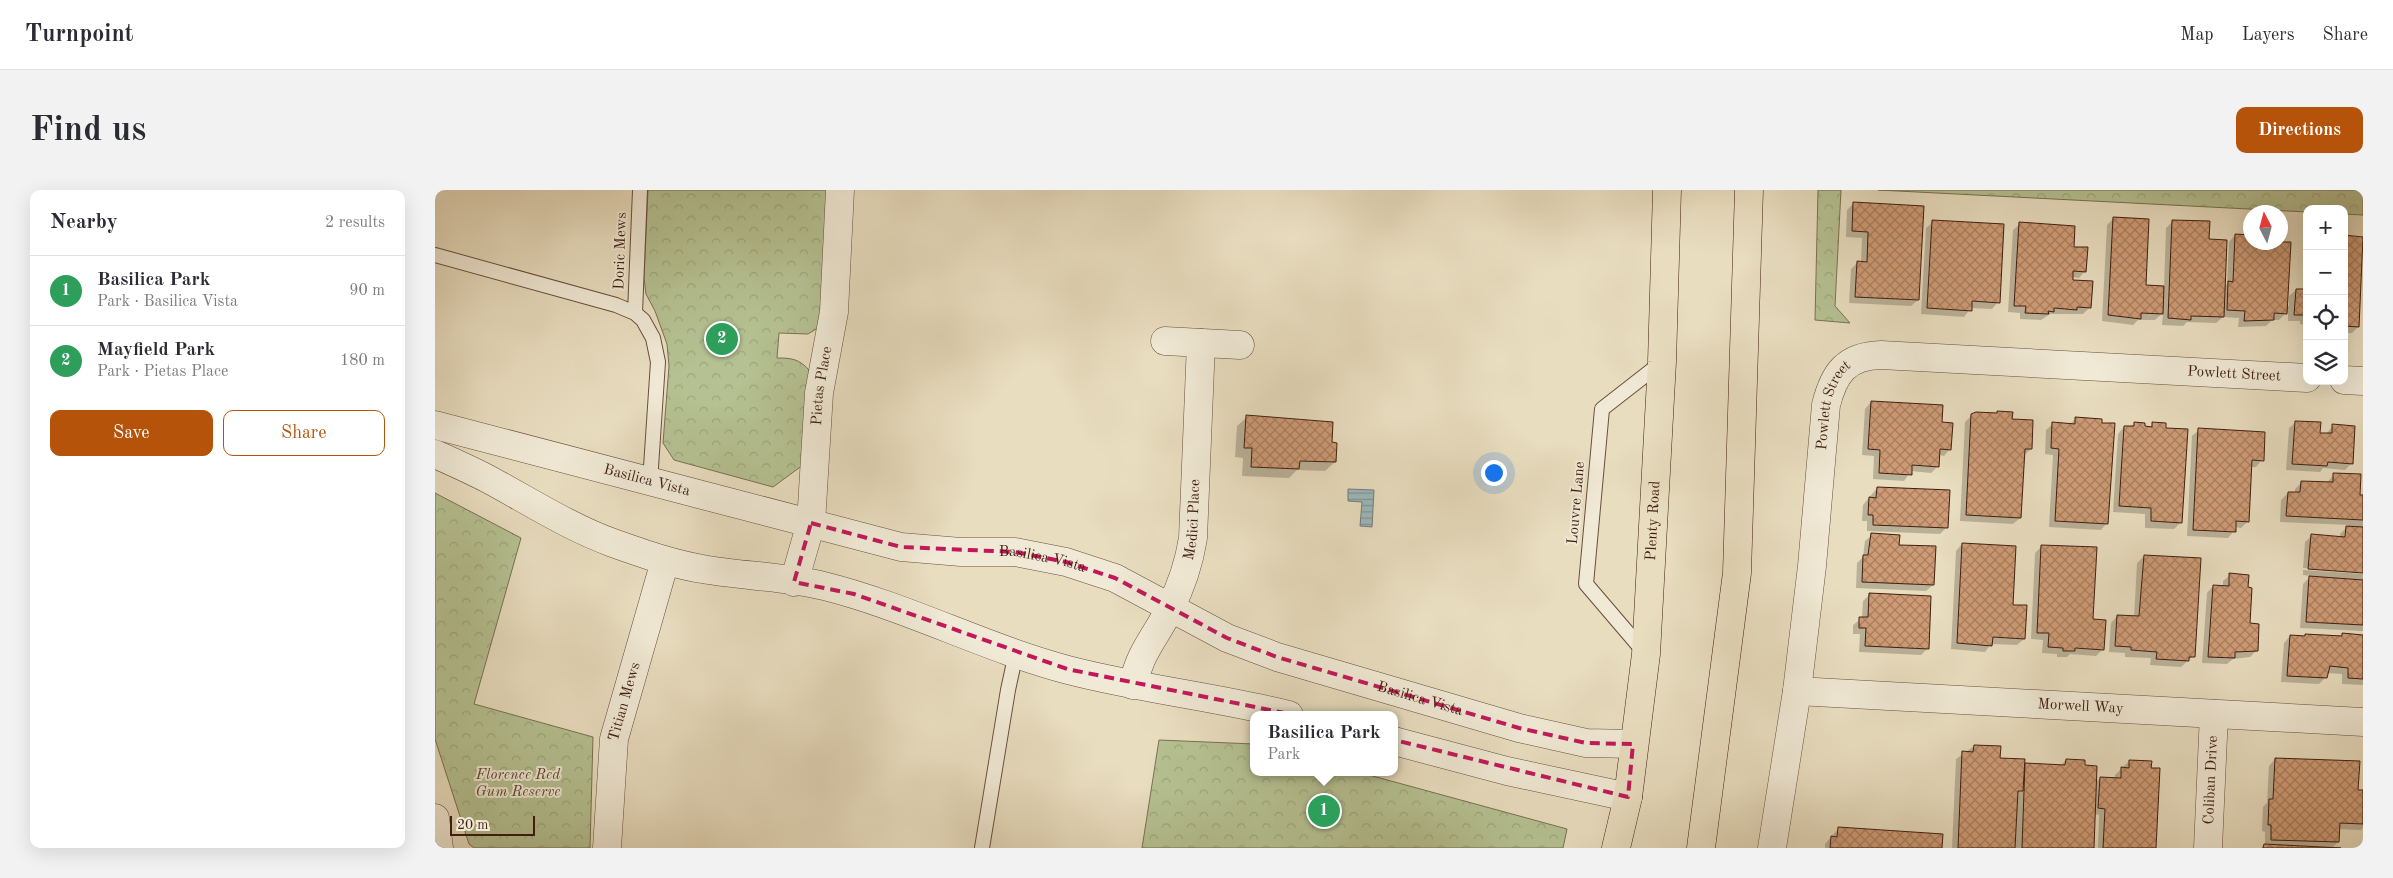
<!DOCTYPE html>
<html lang="en">
<head>
<meta charset="utf-8">
<style>
  :root { --surface:#fff; --page:#f2f2f3; --text:#2b2b33; --muted:#7c7c81; --line:#e1e1e2; --accent:#b45309 }
  body { margin:0; font-family:"Old Standard TT",serif; background:var(--page); color:var(--text) }
  .controls { position:absolute; right:15px; top:15px; display:grid; overflow:hidden; border-radius:10px; box-shadow:0 5px 20px #0002 }
  .controls button { width:45px; height:45px; display:grid; place-items:center; padding:0; border:0; border-bottom:1px solid var(--line); background:var(--surface); color:var(--text); font:25px sans-serif }
  .compass { position:absolute; left:1808px; top:15px; width:45px; height:45px; border-radius:50%; background:var(--surface); box-shadow:0 5px 20px #0002; rotate:354deg }
  .scale { position:absolute; left:15px; bottom:12px; width:85px; box-sizing:border-box; padding-left:5px; border:2px solid #401e11; border-top:0; font-size:14px; line-height:18px; white-space:nowrap; color:#401e11; -webkit-text-stroke:4px #f0e9d5; paint-order:stroke }
  .you { position:absolute; left:1058px; top:282px; width:18px; height:18px; margin:-12px; border:4px solid #fff; border-radius:50%; background:#1a73e8; box-shadow:0 0 0 8px #1a73e833 }
  .badge { display:grid; place-items:center; width:32px; height:32px; border-radius:50%; background:var(--accent); color:#fff; font-size:16px; font-weight:700 }
  .pin { position:absolute; translate:-50% -50%; border:2px solid #fff; box-shadow:0 1px 5px #0006 }
  .popup { position:absolute; left:815px; top:521px; width:148px; height:65px; box-sizing:border-box; display:grid; place-content:center; border-radius:10px; background:var(--surface); filter:drop-shadow(0 1px 4px #0005); font-size:16px; white-space:nowrap; color:var(--muted) }
  .popup b { font-size:19px; color:var(--text) }
  .popup::after { content:''; position:absolute; left:50%; top:100%; margin-left:-10px; border:10px solid transparent; border-top-color:var(--surface) }
  .list { margin:0; padding:0; list-style:none }
  h2 { display:flex; justify-content:space-between; align-items:center; height:65px; margin:0; padding:0 20px; font-size:21px }
  h2 small { font-size:16px; font-weight:400; color:var(--muted) }
  .list li { display:grid; grid-template-columns:32px 1fr auto; gap:15px; align-items:center; box-sizing:border-box; height:70px; padding:0 20px; border-top:1px solid var(--line) }
  .list b { display:block; font-size:19px; white-space:nowrap }
  .list p { margin:0; font-size:16px; white-space:nowrap; color:var(--muted) }
  .list em { font-size:16px; font-style:normal; color:var(--muted) }
  .actions { display:flex; gap:10px; padding:15px 20px }
  .actions a { flex:1; padding:11px 0; border:1px solid var(--accent); border-radius:10px; text-align:center; font-size:18px; color:var(--accent) }
  .actions .main { background:var(--accent); color:#fff }
  .icon { flex:none; width:28px; height:28px; fill:none; stroke:currentColor; stroke-width:2; stroke-linecap:round; stroke-linejoin:round }
  .map { position:relative; flex:none; width:1928px; height:658px; overflow:hidden; border-radius:10px }
  header { display:flex; align-items:center; gap:30px; box-sizing:border-box; height:70px; padding:0 25px; background:var(--surface); border-bottom:1px solid var(--line) }
  header strong { font-size:24px }
  nav { display:flex; gap:28px; margin-inline-start:auto; font-size:18px }
  .intro { display:flex; align-items:center; justify-content:space-between; box-sizing:border-box; height:120px; padding:0 30px }
  h1 { margin:0; font-size:35px }
  .button { padding:12px 22px; border-radius:10px; background:var(--accent); color:#fff; font-size:18px; font-weight:700 }
  main { display:flex; gap:30px; padding:0 30px }
  aside { flex:1; background:var(--surface); border-radius:10px; box-shadow:0 5px 20px #0002 }
  .map>svg:first-child { display:block }
  .forest { fill:url(#forest-crowns); stroke:#7a7052 }
  .water { fill:url(#water-rules); stroke:#777b78 }
  .shadow { fill:#0003 }
  .building { fill:url(#building-cross-hatch); stroke:#401e11 }
  .lines { fill:none; stroke-linecap:round; stroke-linejoin:round }
  .service-casing { stroke:#6a4e3c; stroke-width:16 }
  .minor-casing { stroke:#6a4e3c; stroke-width:29 }
  .trunk-casing { stroke:#401e11; stroke-width:29 }
  .service { stroke:#f0e9d5; stroke-width:14 }
  .minor { stroke:#f0e9d5; stroke-width:28 }
  .trunk { stroke:#e8ddbf; stroke-width:28 }
  .marked { fill:none; stroke:#c2185b; stroke-width:4; stroke-dasharray:10 6; stroke-linejoin:round }
  .labels { text-anchor:middle; dominant-baseline:central; stroke-width:4; stroke-linejoin:round; paint-order:stroke }
  .street-label { font-size:15px; fill:#401e11; stroke:#f0e9d5 }
  .park-label { font-size:15px; font-style:italic; fill:#5d4731; stroke:#f0e9d5 }
</style>
</head>
<body>
<header>
<strong>Turnpoint</strong>
<nav><a>Map</a><a>Layers</a><a>Share</a></nav>
</header>
<div class="intro"><h1>Find us</h1><a class="button">Directions</a></div>
<main>
<aside>
<h2>Nearby<small>2 results</small></h2>
<ul class="list">
<li><span class="badge" style="background:#2e9e5b">1</span><div><b>Basilica Park</b><p>Park · Basilica Vista</p></div><em>90 m</em></li>
<li><span class="badge" style="background:#2e9e5b">2</span><div><b>Mayfield Park</b><p>Park · Pietas Place</p></div><em>180 m</em></li>
</ul>
<div class="actions"><a class="main">Save</a><a>Share</a></div>
</aside>
<div class="map">
<svg width="1928" height="658" viewBox="0 0 1928 658">
  <defs>
    <pattern id="forest-crowns" width="20" height="18" patternUnits="userSpaceOnUse" patternTransform="scale(1.25)"><rect width="20" height="18" fill="#b5c192"/><path d="M2 6a3 3 0 1 1 6 0M12 15a3 3 0 1 1 6 0" fill="none" stroke="#9da57d"/></pattern>
    <pattern id="water-rules" width="6" height="5" patternUnits="userSpaceOnUse" patternTransform="scale(1.25)"><rect width="6" height="5" fill="#9cb9bd"/><path d="M0 2.5h6" fill="none" stroke="#819698"/></pattern>
    <pattern id="building-cross-hatch" width="8" height="8" patternUnits="userSpaceOnUse" patternTransform="scale(1.25)"><rect width="8" height="8" fill="#ce9b75"/><path d="M0 0l8 8M0 8l8-8" fill="none" stroke="#a97e5f"/></pattern>
  </defs>
  <rect width="100%" height="100%" fill="#e8ddbf"/>
  <filter id="stains"><feTurbulence type="fractalNoise" baseFrequency=".004" numOctaves="4"/><feColorMatrix values="0 0 0 0 .2 0 0 0 0 .09 0 0 0 0 .02 0 0 0 .5 -.17"/></filter>
  <radialGradient id="worn" r=".72"><stop offset=".6" stop-color="#630" stop-opacity="0"/><stop offset="1" stop-color="#630" stop-opacity=".3"/></radialGradient>
  <!-- forest -->
  <path class="forest" d="M 213,0 L 392,0 L 385,131 L 383,138 L 373,144 L 344,143 L 342,168 C 357,168 364,169 374,180 L 368,275 L 338,297 L 239,270 L 228,253 L 234,176 L 232,154 L 220,121 L 211,104 L 209,88 Z
    M 1383,0 L 1406,0 L 1400,116 L 1415,133 L 1380,130 Z
    M 1443,0 L 1928,0 L 1928,25 L 1909,24 L 1909,19 L 1872,19 L 1872,22 Z
    M 0,303 L 86,348 L 39,514 L 158,547 L 155,658 L 39,658 L 34,654 L 0,549 Z
    M 724,550 L 819,554 L 819,582 L 923,582 L 1132,639 L 1128,658 L 707,658 Z"/>
  <!-- water -->
  <path class="water" d="M 913,299 L 939,300 L 937,337 L 925,336 L 927,312 L 913,311 Z"/>
  <!-- shadow -->
  <path class="shadow" d="M 1419,13 L 1483,110 L 1476,116 L 1414,113 L 1416,79 L 1422,73 L 1426,73 L 1427,48 L 1411,47 L 1412,20 Z
    M 1678,29 L 1709,96 L 1729,97 L 1731,38 L 1738,31 L 1773,50 L 1789,98 L 1792,94 L 1794,52 L 1800,45 L 1816,52 L 1851,115 L 1854,116 L 1854,106 L 1861,100 L 1872,100 L 1872,135 L 1865,134 L 1865,131 L 1853,131 L 1853,121 L 1844,130 L 1837,130 L 1831,136 L 1803,137 L 1804,128 L 1788,127 L 1781,133 L 1752,132 L 1748,136 L 1727,135 L 1728,123 L 1720,130 L 1703,130 L 1698,135 L 1667,131 L 1672,35 Z
    M 1498,32 L 1563,112 L 1557,119 L 1536,118 L 1529,127 L 1486,124 L 1491,38 Z
    M 1585,34 L 1638,58 L 1650,81 L 1644,88 L 1637,87 L 1637,91 L 1655,117 L 1648,124 L 1615,124 L 1606,130 L 1585,129 L 1585,123 L 1573,122 L 1578,40 Z
    M 1909,47 L 1928,48 L 1923,137 L 1917,143 L 1909,143 Z
    M 1436,212 L 1506,233 L 1515,259 L 1509,266 L 1504,265 L 1503,276 L 1496,283 L 1476,281 L 1469,291 L 1438,289 L 1439,266 L 1427,265 L 1430,219 Z
    M 1563,222 L 1576,230 L 1596,259 L 1588,266 L 1585,328 L 1578,334 L 1525,331 L 1530,232 L 1537,225 L 1560,224 Z
    M 812,227 L 896,253 L 900,272 L 890,281 L 862,280 L 854,288 L 807,286 L 808,268 L 800,267 L 802,236 Z
    M 1641,228 L 1672,333 L 1666,340 L 1614,337 L 1618,265 L 1610,264 L 1611,240 L 1618,234 L 1634,235 Z
    M 1861,232 L 1884,244 L 1891,244 L 1898,236 L 1917,273 L 1910,280 L 1888,278 L 1885,282 L 1851,280 L 1854,238 Z
    M 1700,233 L 1714,238 L 1718,234 L 1745,333 L 1739,339 L 1710,338 L 1710,324 L 1678,322 L 1683,244 L 1689,237 L 1695,237 Z
    M 1764,240 L 1827,270 L 1821,277 L 1816,277 L 1813,331 L 1806,338 L 1800,337 L 1799,341 L 1793,348 L 1752,346 L 1757,246 Z
    M 1899,284 L 1924,306 L 1928,307 L 1928,382 L 1868,378 L 1870,352 L 1876,346 L 1905,347 L 1905,344 L 1914,335 L 1845,332 L 1846,310 L 1853,303 L 1860,304 L 1860,299 L 1867,292 L 1892,293 Z
    M 1442,298 L 1511,338 L 1505,344 L 1432,341 L 1432,331 L 1427,331 L 1428,315 Z
    M 1437,345 L 1463,356 L 1498,395 L 1491,401 L 1421,398 L 1422,373 L 1428,367 L 1430,351 Z
    M 1527,354 L 1577,416 L 1589,449 L 1582,455 L 1556,454 L 1550,462 L 1516,459 L 1521,361 Z
    M 1607,356 L 1657,430 L 1668,459 L 1661,466 L 1635,464 L 1632,467 L 1622,467 L 1622,464 L 1607,463 L 1608,450 L 1596,449 L 1600,363 Z
    M 1709,366 L 1758,466 L 1746,477 L 1715,475 L 1716,468 L 1690,467 L 1690,463 L 1674,462 L 1676,433 L 1682,426 L 1699,427 L 1702,373 Z
    M 1868,380 L 1928,384 L 1928,441 L 1865,438 L 1868,394 L 1876,386 L 1868,385 Z
    M 1795,385 L 1821,461 L 1815,467 L 1798,469 L 1792,474 L 1767,473 L 1772,403 L 1778,396 L 1788,397 L 1788,391 Z
    M 1435,404 L 1492,459 L 1486,465 L 1424,462 L 1425,444 L 1418,444 L 1418,435 L 1427,428 L 1428,411 Z
    M 1871,445 L 1928,446 L 1928,495 L 1907,494 L 1907,484 L 1892,483 L 1891,487 L 1884,494 L 1846,492 L 1849,453 L 1855,446 L 1868,447 Z
    M 1539,556 L 1564,569 L 1589,574 L 1625,576 L 1631,570 L 1649,576 L 1660,593 L 1665,588 L 1680,589 L 1680,585 L 1694,571 L 1720,658 L 1663,658 L 1664,625 L 1659,624 L 1658,658 L 1517,658 L 1521,569 Z
    M 1840,569 L 1922,601 L 1928,601 L 1928,638 L 1926,640 L 1903,639 L 1903,652 L 1897,658 L 1826,658 L 1830,655 L 1830,642 L 1827,641 L 1828,617 L 1832,613 L 1834,576 Z
    M 1403,639 L 1506,658 L 1390,658 L 1390,654 Z"/>
  <!-- building -->
  <path class="building" d="M 1418,12 L 1489,16 L 1484,110 L 1420,107 L 1422,71 L 1432,72 L 1433,42 L 1417,41 Z
    M 1678,27 L 1714,29 L 1711,95 L 1729,96 L 1728,124 L 1706,123 L 1706,129 L 1673,125 Z
    M 1497,30 L 1569,34 L 1565,113 L 1537,111 L 1537,121 L 1492,118 Z
    M 1737,30 L 1775,31 L 1774,49 L 1792,50 L 1789,127 L 1756,126 L 1756,130 L 1733,128 Z
    M 1584,32 L 1640,36 L 1639,57 L 1653,57 L 1651,82 L 1638,81 L 1638,90 L 1658,91 L 1656,118 L 1642,117 L 1642,120 L 1619,118 L 1619,122 L 1613,121 L 1614,124 L 1590,123 L 1591,116 L 1579,116 Z
    M 1800,44 L 1816,45 L 1816,52 L 1856,52 L 1852,124 L 1839,123 L 1839,130 L 1809,131 L 1810,121 L 1792,120 L 1793,91 L 1798,92 Z
    M 1909,45 L 1928,47 L 1924,137 L 1909,136 Z
    M 1861,99 L 1872,99 L 1872,128 L 1871,125 L 1859,125 Z
    M 1436,211 L 1508,215 L 1507,232 L 1518,233 L 1516,260 L 1505,259 L 1504,277 L 1477,275 L 1477,285 L 1444,283 L 1445,260 L 1433,259 Z
    M 1562,221 L 1578,222 L 1577,229 L 1598,230 L 1597,259 L 1590,259 L 1586,328 L 1531,325 L 1536,224 L 1541,222 L 1562,223 Z
    M 811,225 L 898,232 L 897,252 L 902,253 L 901,272 L 865,271 L 864,279 L 816,277 L 817,258 L 809,258 Z
    M 1640,227 L 1667,229 L 1667,233 L 1680,233 L 1673,334 L 1620,331 L 1624,259 L 1616,258 L 1617,232 L 1640,234 Z
    M 1860,231 L 1886,232 L 1885,243 L 1897,243 L 1897,234 L 1920,236 L 1918,274 L 1893,272 L 1892,276 L 1857,274 Z
    M 1699,232 L 1710,233 L 1710,236 L 1717,237 L 1717,232 L 1731,233 L 1731,238 L 1753,239 L 1747,333 L 1716,331 L 1716,318 L 1684,316 L 1689,236 L 1699,236 Z
    M 1763,238 L 1830,242 L 1829,271 L 1817,270 L 1814,332 L 1801,331 L 1801,342 L 1758,340 Z
    M 1898,283 L 1926,284 L 1925,305 L 1928,305 L 1928,330 L 1851,326 L 1853,302 L 1865,302 L 1866,291 L 1898,292 Z
    M 1442,297 L 1515,300 L 1513,338 L 1438,335 L 1438,325 L 1433,325 L 1434,307 L 1441,308 Z
    M 1911,336 L 1928,337 L 1928,383 L 1873,379 L 1876,344 L 1910,347 Z
    M 1436,343 L 1465,345 L 1464,355 L 1501,356 L 1499,395 L 1427,392 L 1428,365 L 1433,365 Z
    M 1527,353 L 1581,356 L 1578,415 L 1592,415 L 1590,449 L 1558,447 L 1557,456 L 1522,453 Z
    M 1606,355 L 1662,357 L 1658,429 L 1671,430 L 1669,460 L 1640,458 L 1640,461 L 1628,461 L 1628,458 L 1613,457 L 1614,443 L 1602,443 Z
    M 1709,365 L 1766,368 L 1760,467 L 1754,467 L 1754,471 L 1721,469 L 1722,462 L 1696,460 L 1696,457 L 1680,456 L 1682,425 L 1704,426 Z
    M 1794,383 L 1814,385 L 1813,397 L 1817,398 L 1815,433 L 1824,434 L 1823,461 L 1800,462 L 1800,468 L 1773,467 L 1778,395 L 1794,396 Z
    M 1874,386 L 1928,390 L 1928,435 L 1871,432 Z
    M 1434,403 L 1496,406 L 1494,459 L 1430,456 L 1431,438 L 1424,438 L 1424,427 L 1433,427 Z
    M 1907,443 L 1928,445 L 1928,489 L 1913,488 L 1913,478 L 1895,476 L 1892,488 L 1852,486 L 1855,445 L 1870,446 L 1870,444 L 1907,446 Z
    M 1539,555 L 1566,556 L 1565,568 L 1590,569 L 1588,601 L 1583,601 L 1580,658 L 1523,658 L 1527,561 L 1538,562 Z
    M 1840,568 L 1925,571 L 1923,600 L 1928,600 L 1928,634 L 1905,633 L 1904,652 L 1836,650 L 1836,635 L 1833,635 L 1834,609 L 1838,609 Z
    M 1631,569 L 1650,570 L 1650,575 L 1662,576 L 1659,658 L 1587,658 L 1590,573 L 1630,575 Z
    M 1694,570 L 1717,571 L 1716,578 L 1725,578 L 1721,658 L 1668,658 L 1670,619 L 1663,618 L 1665,587 L 1686,588 L 1686,577 L 1694,578 Z
    M 1403,637 L 1508,644 L 1507,658 L 1395,658 L 1396,646 L 1402,647 Z
    M 1829,654 L 1906,658 L 1828,658 Z"/>
  <g class="lines">
    <!-- service casing -->
    <g class="service-casing">
      <path id="service" d="M 0,65 L 181,115 L 200,123 L 208,130 L 218,148 L 223,172 L 215,292
        M 200,123 L 205,0
        M 1210,463 L 1151,394 L 1167,219 L 1226,173
        M 547,658 L 573,500 L 581,463"/>
    </g>
    <!-- minor casing -->
    <g class="minor-casing">
      <g id="minor">
        <path d="M 730,151 L 805,155"/>
        <path d="M 1909,190 L 1928,191"/>
        <path id="s1" d="M 0,235 L 466,357 L 526,362 L 580,362 L 631,372 L 680,388 L 792,448 L 842,467 L 1084,538 L 1151,553 L 1198,554"/>
        <path d="M 0,264 C 18,272 36,280 53,289 C 94,311 134,337 178,353 C 209,364 240,375 273,380 C 311,386 352,387 389,396 C 473,417 550,458 633,480 C 706,499 781,507 854,525"/>
        <path id="s2" d="M 359,392 L 376,333 L 384,203 L 399,122 L 405,0"/>
        <path id="s3" d="M 698,495 C 705,461 721,447 735,418 C 747,395 754,373 758,348 L 766,153"/>
        <path id="s4" d="M 1362,501 L 1928,532"/>
        <path d="M 959,551 L 1072,581 L 1193,607"/>
        <path d="M 0,628 L 4,658"/>
        <path id="s5" d="M 172,658 L 179,549 L 230,371"/>
        <path id="s6" d="M 1337,658 L 1362,501 L 1377,376 L 1391,215 C 1399,183 1411,166 1446,165 L 1872,188"/>
        <path id="s7" d="M 1773,658 L 1779,524"/>
      </g>
    </g>
    <!-- trunk casing -->
    <g class="trunk-casing">
      <g id="trunk">
        <path id="s8" d="M 1181,658 L 1193,607 L 1211,464 L 1227,172 L 1232,0"/>
        <path d="M 1266,658 L 1302,383 L 1314,0"/>
      </g>
    </g>
    <!-- service -->
    <use href="#service" class="service"/>
    <!-- minor -->
    <use href="#minor" class="minor"/>
    <!-- trunk -->
    <use href="#trunk" class="trunk"/>
  </g>
  <!-- marked area -->
  <path class="marked" d="M 376,333 L 466,357 L 580,362 L 631,372 L 680,388 L 792,448 L 842,467 L 1084,538 L 1151,553 L 1198,554 L 1193,607 L 845,522 L 632,479 L 419,404 L 359,392 Z"/>
  <g class="labels">
    <!-- street labels -->
    <g class="street-label">
      <text transform="translate(186 61) rotate(-88)">Doric Mews</text>
      <text stroke="none"><textPath href="#s6" startOffset="882">Powlett Street</textPath></text>
      <text stroke="none"><textPath href="#s2" startOffset="199">Pietas Place</textPath></text>
      <text stroke="none"><textPath href="#s6" startOffset="448">Powlett Street</textPath></text>
      <text stroke="none"><textPath href="#s1" startOffset="219">Basilica Vista</textPath></text>
      <text transform="translate(1142 313) rotate(-85)">Louvre Lane</text>
      <text stroke="none"><textPath href="#s3" startOffset="178">Medici Place</textPath></text>
      <text stroke="none"><textPath href="#s8" startOffset="330">Plenty Road</textPath></text>
      <text stroke="none"><textPath href="#s1" startOffset="624">Basilica Vista</textPath></text>
      <text stroke="none"><textPath href="#s1" startOffset="1029">Basilica Vista</textPath></text>
      <text stroke="none"><textPath href="#s5" startOffset="148">Titian Mews</textPath></text>
      <text stroke="none"><textPath href="#s4" startOffset="284">Morwell Way</textPath></text>
      <text stroke="none"><textPath href="#s7" startOffset="68">Coliban Drive</textPath></text>
    </g>
    <!-- park labels -->
    <g class="park-label">
      <text x="83" y="585">Florence Red<tspan x="83" dy="17">Gum Reserve</tspan></text>
    </g>
  </g>
  <rect width="100%" height="100%" filter="url(#stains)"/>
  <rect width="100%" height="100%" fill="url(#worn)"/>
</svg>
<div class="controls">
<button>+</button>
<button>−</button>
<button><svg class="icon" aria-label="locate" viewBox="0 0 24 24"><circle cx="12" cy="12" r="6"/><path d="M12 2v4M12 18v4M2 12h4M18 12h4"/></svg></button>
<button><svg class="icon" aria-label="layers" viewBox="0 0 24 24"><path d="M12 4l9 5-9 5-9-5zM3 14l9 5 9-5"/></svg></button>
</div>
<svg class="compass" viewBox="-18 -18 36 36"><path d="M0-13l5 13h-10z" fill="#e53935"/><path d="M0 13l5-13h-10z" fill="#7c7c81"/></svg>
<div class="scale">20 m</div>
<div class="you"></div>
<div class="pin badge" style="left:889px;top:621px;background:#2e9e5b">1</div>
<div class="popup"><b>Basilica Park</b>Park</div>
<div class="pin badge" style="left:287px;top:149px;background:#2e9e5b">2</div>
</div>
</main>
</body>
</html>
